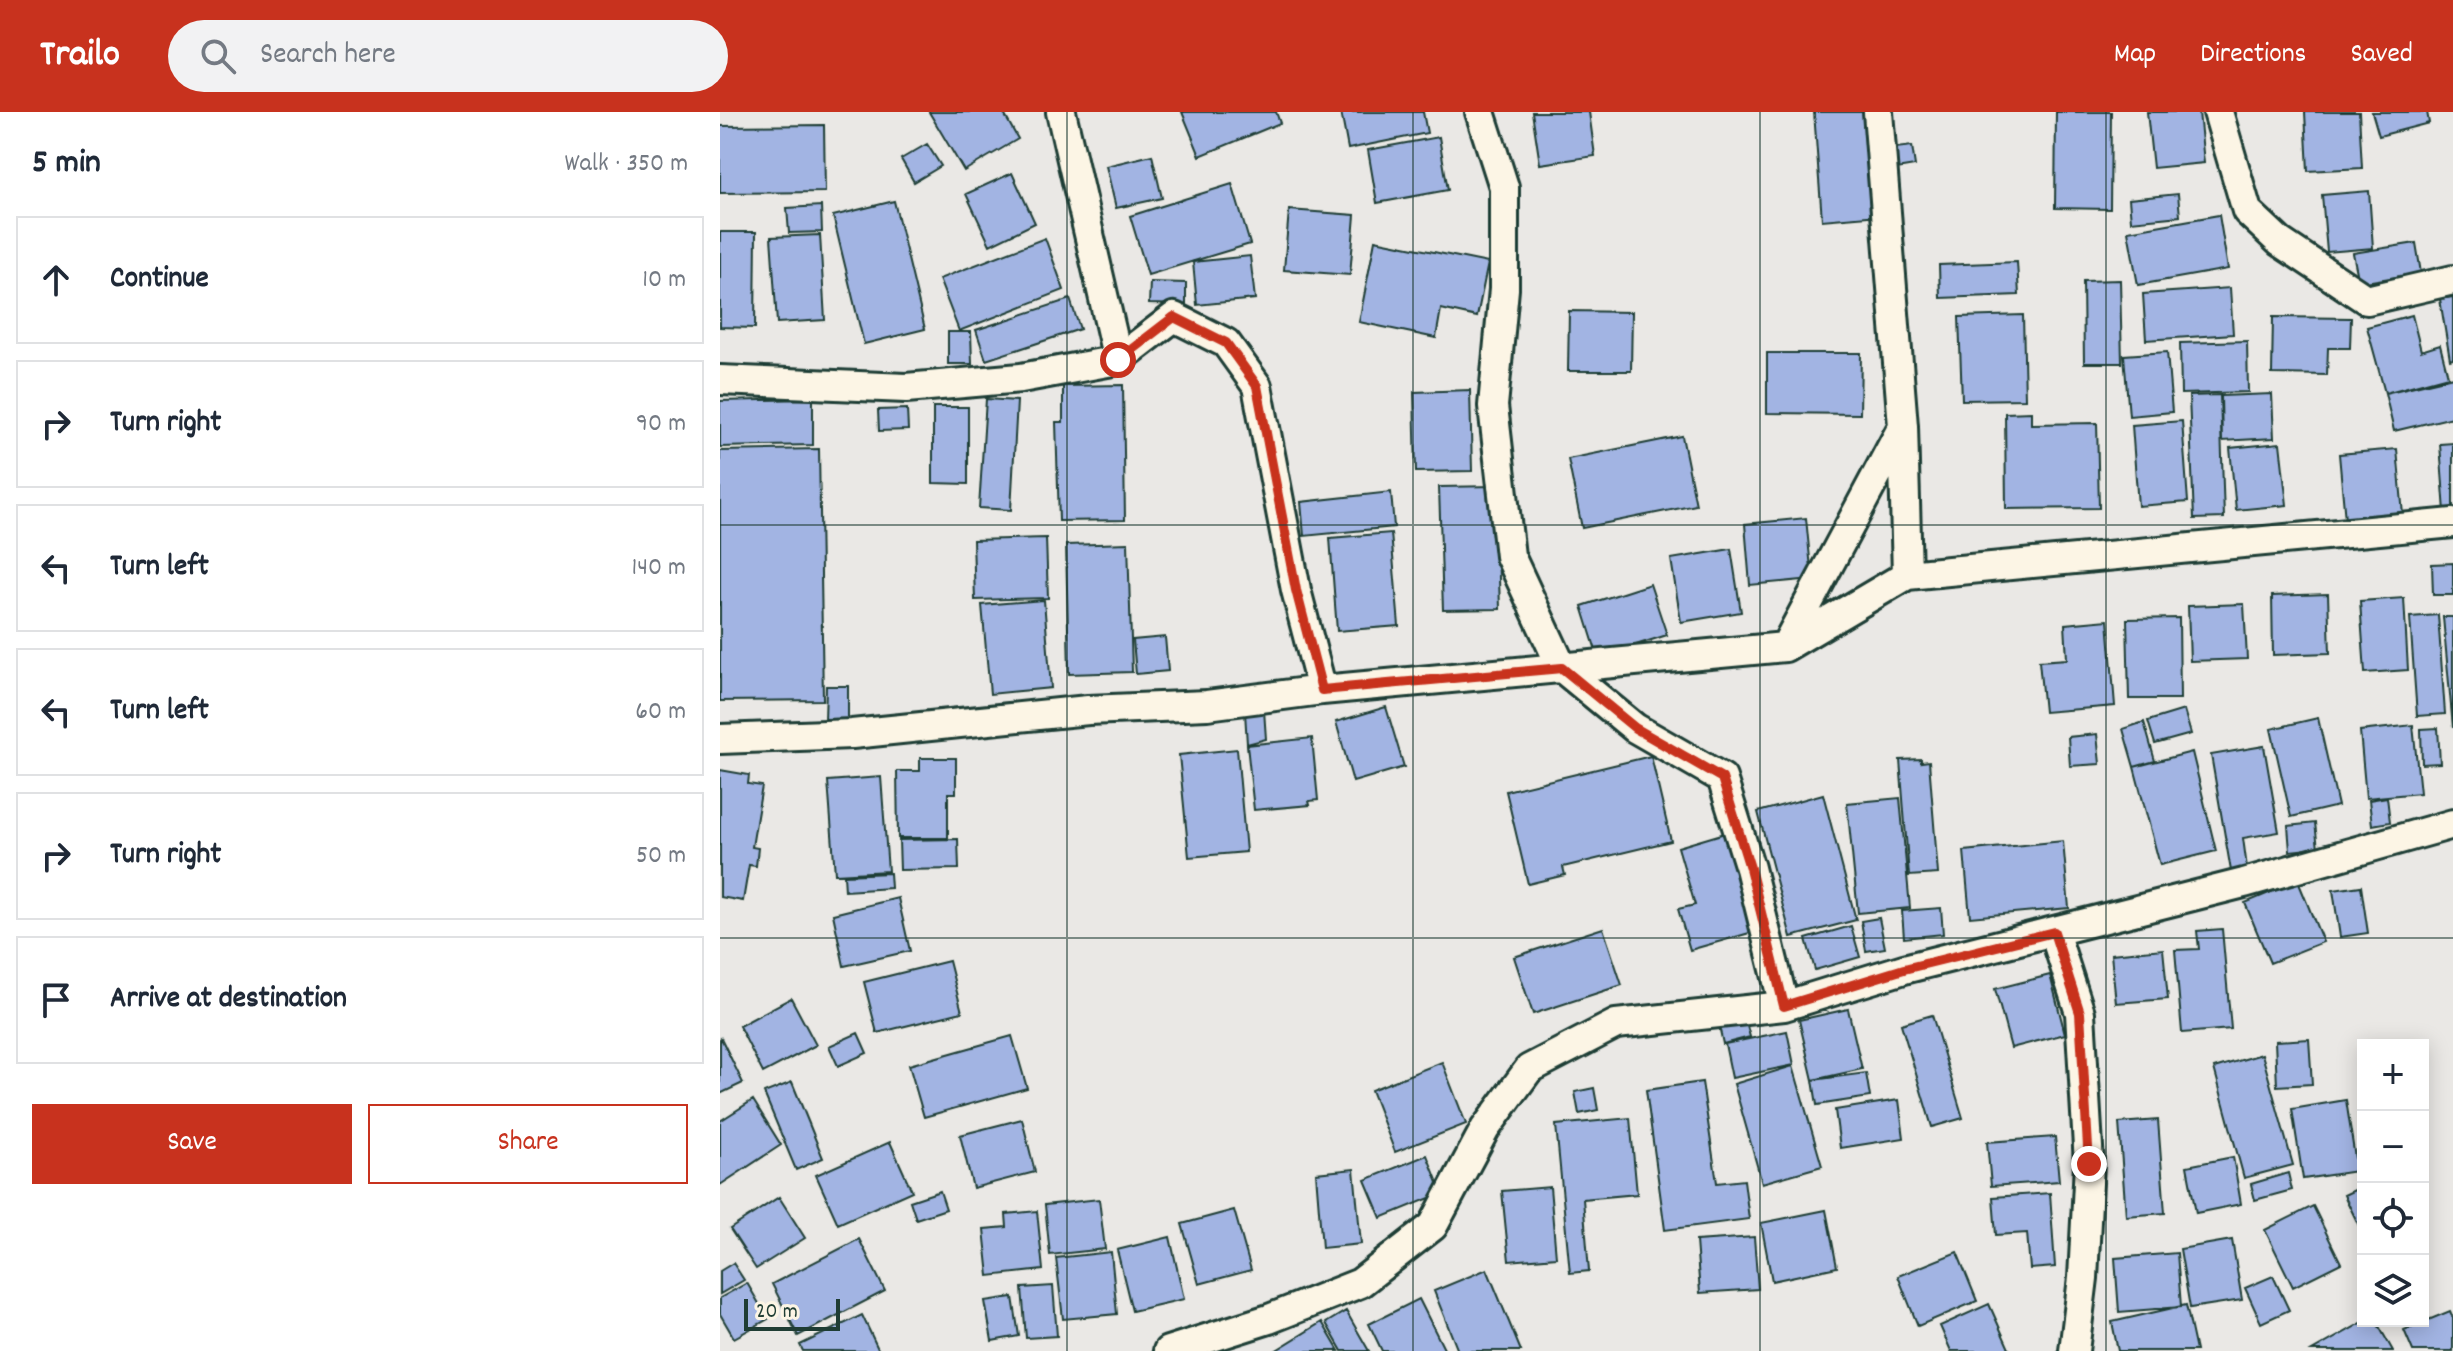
<!DOCTYPE html>
<html lang="en">
<head>
<meta charset="utf-8">
<style>
  :root { --surface:#fff; --page:#f2f2f3; --text:#1f2937; --muted:#747a83; --line:#e0e1e3; --accent:#c8321e }
  body { margin:0; font-family:Dekko,sans-serif; background:var(--page); color:var(--text) }
  .controls { position:absolute; right:24px; bottom:24px; display:grid; overflow:hidden; border-radius:0px; box-shadow:0 4px 20px #0003 }
  .controls button { width:72px; height:72px; display:grid; place-items:center; padding:0; border:0; border-bottom:2px solid var(--line); background:var(--surface); color:var(--text); font:40px sans-serif }
  .scale { position:absolute; left:24px; bottom:20px; width:96px; box-sizing:border-box; padding-left:8px; border:4px solid #1f3d34; border-top:0; font-size:22px; line-height:28px; white-space:nowrap; color:#1f3d34; -webkit-text-stroke:6px #fcf5e5; paint-order:stroke }
  .stop { position:absolute; width:24px; height:24px; margin:-18px; border:6px solid #c8321e; border-radius:50%; background:#fff }
  .stop.end { background:#c8321e; border-color:#fff; box-shadow:0 2px 8px #0008 }
  .list { margin:0; padding:0; list-style:none }
  h2 { display:flex; justify-content:space-between; align-items:center; height:104px; margin:0; padding:0 32px; font-size:34px }
  h2 small { font-size:26px; font-weight:400; color:var(--muted) }
  .list li { display:grid; grid-template-columns:52px 1fr auto; gap:24px; align-items:center; box-sizing:border-box; height:128px; margin:0 16px 16px; padding:0 16px; border:2px solid var(--line); border-radius:0px }
  .list b { display:block; font-size:30px; white-space:nowrap }
  .list em { font-size:26px; font-style:normal; color:var(--muted) }
  .actions { display:flex; gap:16px; padding:24px 32px }
  .actions a { flex:1; padding:18px 0; border:2px solid var(--accent); border-radius:0px; text-align:center; font-size:28px; color:var(--accent) }
  .actions .main { background:var(--accent); color:#fff }
  .icon { flex:none; width:44px; height:44px; fill:none; stroke:currentColor; stroke-width:2; stroke-linecap:round; stroke-linejoin:round }
  .map { position:relative; flex:none; width:1733px; height:1239px; overflow:hidden }
  header { display:flex; align-items:center; gap:48px; box-sizing:border-box; height:112px; padding:0 40px; background:var(--accent); color:#fff }
  header strong { font-size:38px }
  nav { display:flex; gap:44px; margin-inline-start:auto; font-size:28px }
  .search { width:560px; height:72px; background:var(--page); display:flex; align-items:center; gap:20px; box-sizing:border-box; padding:0 28px; border-radius:44px; color:var(--muted); font-size:30px }
  main { display:flex }
  aside { flex:1; background:var(--surface) }
  .map>svg:first-child { display:block }
  .building { fill:#a2b4e3; stroke:#1f3d34; stroke-width:2 }
  .lines { fill:none; stroke-linecap:round; stroke-linejoin:round }
  .street-casing { stroke:#1f3d34; stroke-width:34 }
  .street { stroke:#fcf5e5; stroke-width:28 }
  .route { stroke:#c8321e; stroke-width:10 }
  .grid { fill:none; stroke:#1f3d34; stroke-width:2; stroke-opacity:0.55 }
</style>
</head>
<body>
<header>
<strong>Trailo</strong>
<div class="search"><svg class="icon" aria-label="search" viewBox="0 0 24 24"><circle cx="10" cy="10" r="6"/><path d="M15 15l6 6"/></svg>Search here</div>
<nav><a>Map</a><a>Directions</a><a>Saved</a></nav>
</header>
<main>
<aside>
<h2>5 min<small>Walk · 350 m</small></h2>
<ul class="list">
<li><svg class="icon" aria-label="ahead" viewBox="0 0 24 24"><path d="M12 20V5M6 11l6-6 6 6"/></svg><div><b>Continue</b></div><em>10 m</em></li>
<li><svg class="icon" aria-label="right" viewBox="0 0 24 24"><path d="M7 20v-9h11M14 6l5 5-5 5"/></svg><div><b>Turn right</b></div><em>90 m</em></li>
<li><svg class="icon" aria-label="left" viewBox="0 0 24 24"><path d="M17 20v-9H6M10 6l-5 5 5 5"/></svg><div><b>Turn left</b></div><em>140 m</em></li>
<li><svg class="icon" aria-label="left" viewBox="0 0 24 24"><path d="M17 20v-9H6M10 6l-5 5 5 5"/></svg><div><b>Turn left</b></div><em>60 m</em></li>
<li><svg class="icon" aria-label="right" viewBox="0 0 24 24"><path d="M7 20v-9h11M14 6l5 5-5 5"/></svg><div><b>Turn right</b></div><em>50 m</em></li>
<li><svg class="icon" aria-label="arrive" viewBox="0 0 24 24"><path d="M6 21V4h12l-3 4 3 4H6"/></svg><div><b>Arrive at destination</b></div></li>
</ul>
<div class="actions"><a class="main">Save</a><a>Share</a></div>
</aside>
<div class="map">
<svg width="1733" height="1239" viewBox="0 0 1733 1239">
  <rect width="100%" height="100%" fill="#eae8e5"/>
  <filter id="ink" filterUnits="userSpaceOnUse"><feTurbulence type="fractalNoise" baseFrequency=".0125" numOctaves="2"/><feDisplacementMap in="SourceGraphic" scale="16" xChannelSelector="R" yChannelSelector="G"/><feConvolveMatrix kernelMatrix="1 2 1 2 8 2 1 2 1" color-interpolation-filters="sRGB"/></filter>
  <g filter="url(#ink)">
    <!-- building -->
    <path class="building" d="M 209,0 L 283,0 L 298,27 L 244,59 Z
      M 462,0 L 556,0 L 560,11 L 480,44 Z
      M 621,0 L 703,0 L 707,21 L 628,37 Z
      M 812,0 L 869,0 L 875,44 L 820,52 Z
      M 1094,0 L 1151,0 L 1159,103 L 1102,108 Z
      M 1336,0 L 1391,0 L 1390,97 L 1335,96 Z
      M 1427,0 L 1479,0 L 1484,51 L 1433,56 Z
      M 1585,0 L 1639,0 L 1642,56 L 1588,59 Z
      M 1652,0 L 1707,0 L 1709,11 L 1659,24 Z
      M 104,13 L 105,80 L 0,81 L 0,14 Z
      M 719,25 L 728,78 L 657,91 L 648,38 Z
      M 207,32 L 221,54 L 194,70 L 181,47 Z
      M 1192,34 L 1195,54 L 1170,58 L 1167,37 Z
      M 432,43 L 442,86 L 396,96 L 386,54 Z
      M 292,61 L 315,111 L 270,133 L 246,82 Z
      M 512,72 L 530,132 L 428,163 L 410,104 Z
      M 1649,79 L 1653,136 L 1607,140 L 1602,83 Z
      M 1458,82 L 1460,104 L 1411,109 L 1409,87 Z
      M 174,89 L 205,217 L 144,232 L 113,104 Z
      M 101,94 L 102,120 L 69,121 L 67,96 Z
      M 569,98 L 635,103 L 630,163 L 564,158 Z
      M 1499,103 L 1508,157 L 1418,173 L 1408,119 Z
      M 0,120 L 36,120 L 35,216 L 0,215 Z
      M 100,123 L 105,208 L 57,211 L 51,125 Z
      M 325,126 L 344,178 L 239,219 L 219,167 Z
      M 655,128 L 768,151 L 757,205 L 721,197 L 716,226 L 639,210 Z
      M 1696,131 L 1701,161 L 1639,171 L 1633,141 Z
      M 530,144 L 535,187 L 477,193 L 473,150 Z
      M 1297,150 L 1299,183 L 1220,186 L 1219,153 Z
      M 1400,168 L 1402,251 L 1364,251 L 1363,169 Z
      M 430,170 L 466,171 L 466,193 L 429,192 Z
      M 1510,176 L 1513,222 L 1426,228 L 1423,182 Z
      M 1733,185 L 1733,247 L 1730,248 L 1720,187 Z
      M 350,187 L 360,217 L 266,248 L 256,218 Z
      M 849,199 L 912,200 L 911,259 L 848,259 Z
      M 1303,203 L 1305,287 L 1242,288 L 1239,205 Z
      M 1692,203 L 1701,239 L 1720,233 L 1728,264 L 1665,281 L 1647,215 Z
      M 1553,205 L 1631,206 L 1630,236 L 1608,236 L 1607,263 L 1552,262 Z
      M 228,220 L 251,220 L 252,252 L 228,252 Z
      M 1527,229 L 1528,280 L 1461,282 L 1460,231 Z
      M 1447,240 L 1452,300 L 1409,304 L 1404,243 Z
      M 1047,241 L 1141,241 L 1140,302 L 1047,301 Z
      M 1733,265 L 1733,305 L 1674,319 L 1665,281 Z
      M 403,273 L 405,408 L 339,409 L 336,310 L 343,310 L 343,274 Z
      M 750,278 L 752,359 L 696,360 L 694,280 Z
      M 1552,282 L 1554,326 L 1502,329 L 1501,284 Z
      M 1500,283 L 1504,406 L 1474,407 L 1469,284 Z
      M 93,287 L 93,333 L 0,335 L 0,289 Z
      M 266,287 L 297,289 L 291,398 L 259,396 Z
      M 213,295 L 248,295 L 248,372 L 213,371 Z
      M 187,297 L 188,318 L 159,319 L 158,298 Z
      M 1311,300 L 1311,312 L 1377,311 L 1379,396 L 1286,397 L 1285,301 Z
      M 1462,309 L 1468,390 L 1418,394 L 1412,313 Z
      M 962,324 L 976,393 L 862,416 L 848,347 Z
      M 1560,331 L 1567,393 L 1516,398 L 1510,336 Z
      M 1733,331 L 1733,399 L 1725,400 L 1720,332 Z
      M 99,337 L 103,588 L 0,589 L 0,339 Z
      M 1677,337 L 1683,403 L 1625,408 L 1619,342 Z
      M 776,374 L 780,497 L 723,498 L 719,375 Z
      M 671,380 L 674,415 L 584,424 L 581,390 Z
      M 1086,406 L 1092,467 L 1030,473 L 1025,412 Z
      M 671,421 L 679,514 L 617,519 L 610,426 Z
      M 326,426 L 328,486 L 255,488 L 253,428 Z
      M 408,431 L 412,560 L 349,562 L 346,433 Z
      M 1011,437 L 1021,500 L 961,510 L 951,447 Z
      M 1733,451 L 1733,483 L 1713,483 L 1712,452 Z
      M 930,472 L 947,523 L 878,545 L 862,494 Z
      M 1608,482 L 1610,541 L 1553,543 L 1552,484 Z
      M 1684,486 L 1688,558 L 1645,561 L 1640,489 Z
      M 324,488 L 331,576 L 270,582 L 262,493 Z
      M 1524,492 L 1527,547 L 1470,549 L 1468,494 Z
      M 1718,503 L 1725,602 L 1697,604 L 1690,505 Z
      M 1723,505 L 1733,505 L 1733,616 Z
      M 1459,506 L 1460,587 L 1409,587 L 1407,507 Z
      M 1388,508 L 1395,594 L 1324,600 L 1319,549 L 1347,547 L 1345,512 Z
      M 445,525 L 448,559 L 416,562 L 413,528 Z
      M 106,574 L 128,574 L 128,610 L 105,609 Z
      M 666,595 L 684,655 L 633,670 L 616,610 Z
      M 544,598 L 546,627 L 527,632 L 525,600 Z
      M 1464,598 L 1471,622 L 1435,632 L 1428,609 Z
      M 1598,606 L 1618,694 L 1571,705 L 1551,617 Z
      M 1424,610 L 1435,649 L 1414,655 L 1403,617 Z
      M 1693,613 L 1700,681 L 1646,686 L 1640,619 Z
      M 1718,616 L 1720,651 L 1702,652 L 1701,617 Z
      M 1377,622 L 1380,652 L 1350,654 L 1348,625 Z
      M 592,626 L 598,688 L 589,689 L 590,693 L 534,698 L 527,633 Z
      M 1544,634 L 1559,720 L 1523,726 L 1527,756 L 1511,759 L 1491,643 Z
      M 517,637 L 526,740 L 469,745 L 459,643 Z
      M 1472,640 L 1496,739 L 1440,753 L 1414,655 Z
      M 931,644 L 951,729 L 843,755 L 845,763 L 808,772 L 786,679 Z
      M 200,646 L 236,646 L 236,681 L 228,681 L 228,726 L 178,726 L 177,659 L 200,659 Z
      M 1201,647 L 1201,650 L 1209,649 L 1218,762 L 1189,764 L 1180,648 Z
      M 0,658 L 29,663 L 28,672 L 42,674 L 32,735 L 38,736 L 36,754 L 29,753 L 23,789 L 0,785 Z
      M 161,665 L 168,759 L 115,762 L 108,669 Z
      M 1103,682 L 1136,808 L 1071,825 L 1038,700 Z
      M 1667,685 L 1670,710 L 1652,713 L 1649,688 Z
      M 1180,686 L 1190,796 L 1138,801 L 1127,691 Z
      M 1595,711 L 1598,736 L 1570,739 L 1568,714 Z
      M 1005,721 L 1033,820 L 970,838 L 958,797 L 975,793 L 958,735 Z
      M 238,727 L 239,757 L 180,758 L 179,728 Z
      M 1343,729 L 1349,796 L 1250,805 L 1244,739 Z
      M 170,761 L 171,776 L 125,779 L 124,763 Z
      M 1578,769 L 1603,830 L 1550,851 L 1525,791 Z
      M 1641,774 L 1648,821 L 1620,825 L 1613,778 Z
      M 178,786 L 190,839 L 124,854 L 113,802 Z
      M 1221,796 L 1223,822 L 1184,826 L 1182,799 Z
      M 1159,806 L 1165,836 L 1146,839 L 1141,809 Z
      M 1131,814 L 1140,845 L 1095,858 L 1086,827 Z
      M 883,816 L 902,873 L 813,902 L 794,845 Z
      M 1502,817 L 1511,917 L 1462,921 L 1455,838 L 1479,837 L 1477,819 Z
      M 1443,837 L 1448,887 L 1396,891 L 1391,842 Z
      M 229,849 L 242,900 L 157,921 L 144,870 Z
      M 1330,863 L 1345,922 L 1291,936 L 1275,877 Z
      M 71,886 L 96,933 L 43,961 L 19,914 Z
      M 1128,897 L 1142,957 L 1093,968 L 1079,908 Z
      M 1024,903 L 1030,925 L 1003,932 L 998,909 Z
      M 1212,903 L 1243,1006 L 1212,1015 L 1181,912 Z
      M 1067,919 L 1074,953 L 1012,966 L 1005,932 Z
      M 138,921 L 147,941 L 118,954 L 109,934 Z
      M 292,924 L 307,976 L 204,1005 L 189,953 Z
      M 1,926 L 23,971 L 0,982 L 0,927 Z
      M 1589,927 L 1592,972 L 1557,974 L 1555,929 Z
      M 1542,942 L 1573,1053 L 1524,1066 L 1494,956 Z
      M 722,950 L 746,1012 L 675,1040 L 651,978 Z
      M 1073,954 L 1102,1054 L 1042,1071 L 1014,972 Z
      M 1146,961 L 1150,985 L 1097,993 L 1093,968 Z
      M 72,970 L 103,1046 L 76,1058 L 44,981 Z
      M 982,970 L 997,1071 L 1024,1068 L 1029,1107 L 945,1118 L 926,978 Z
      M 874,976 L 878,998 L 859,1002 L 855,980 Z
      M 33,988 L 61,1033 L 0,1073 L 0,1009 Z
      M 1179,988 L 1184,1026 L 1120,1036 L 1115,998 Z
      M 1626,988 L 1637,1059 L 1583,1067 L 1572,997 Z
      M 910,1006 L 917,1082 L 863,1087 L 869,1159 L 850,1161 L 836,1013 Z
      M 302,1007 L 315,1060 L 253,1076 L 240,1023 Z
      M 1438,1008 L 1445,1101 L 1406,1104 L 1399,1011 Z
      M 1335,1025 L 1339,1069 L 1271,1074 L 1267,1030 Z
      M 170,1030 L 192,1079 L 118,1112 L 96,1063 Z
      M 707,1043 L 722,1081 L 661,1106 L 645,1068 Z
      M 1513,1045 L 1521,1092 L 1476,1101 L 1467,1054 Z
      M 634,1057 L 641,1132 L 602,1136 L 596,1061 Z
      M 1568,1061 L 1572,1078 L 1535,1088 L 1531,1072 Z
      M 1643,1074 L 1643,1122 L 1624,1083 Z
      M 830,1075 L 836,1145 L 789,1149 L 782,1079 Z
      M 220,1079 L 226,1097 L 196,1107 L 190,1089 Z
      M 1330,1081 L 1335,1155 L 1310,1157 L 1307,1121 L 1276,1123 L 1273,1085 Z
      M 59,1085 L 85,1126 L 36,1157 L 10,1117 Z
      M 379,1087 L 385,1137 L 330,1143 L 325,1093 Z
      M 1593,1094 L 1621,1151 L 1573,1175 L 1545,1118 Z
      M 514,1098 L 531,1158 L 479,1172 L 462,1112 Z
      M 1106,1098 L 1117,1155 L 1052,1169 L 1041,1111 Z
      M 317,1099 L 323,1158 L 269,1164 L 264,1117 L 287,1115 L 286,1102 Z
      M 450,1125 L 464,1187 L 412,1199 L 397,1138 Z
      M 1034,1125 L 1038,1177 L 980,1181 L 976,1129 Z
      M 139,1127 L 165,1179 L 78,1224 L 52,1172 Z
      M 1512,1128 L 1522,1188 L 1470,1196 L 1460,1137 Z
      M 391,1140 L 397,1202 L 343,1207 L 336,1146 Z
      M 1237,1140 L 1257,1189 L 1198,1214 L 1178,1164 Z
      M 1457,1141 L 1461,1195 L 1399,1200 L 1395,1146 Z
      M 13,1151 L 24,1168 L 0,1182 L 0,1159 Z
      M 767,1157 L 801,1239 L 738,1239 L 714,1179 Z
      M 1553,1164 L 1569,1198 L 1541,1211 L 1525,1176 Z
      M 27,1171 L 48,1207 L 14,1226 L 0,1202 L 0,1186 Z
      M 333,1174 L 337,1224 L 306,1226 L 302,1176 Z
      M 293,1185 L 299,1224 L 272,1229 L 265,1189 Z
      M 699,1187 L 725,1239 L 662,1239 L 649,1212 Z
      M 1269,1192 L 1290,1239 L 1231,1239 L 1220,1214 Z
      M 1466,1193 L 1476,1239 L 1398,1239 L 1392,1210 Z
      M 626,1199 L 649,1239 L 622,1239 L 606,1211 Z
      M 1730,1199 L 1733,1206 L 1733,1239 L 1693,1239 L 1684,1218 Z
      M 142,1203 L 159,1239 L 83,1239 L 80,1233 Z
      M 1645,1209 L 1656,1209 L 1673,1239 L 1592,1239 Z
      M 602,1210 L 619,1239 L 555,1239 Z"/>
    <g class="lines">
      <!-- street casing -->
      <g class="street-casing">
        <path id="street" d="M 341,0 L 398,248
          M 760,0 L 784,75 L 784,177 L 773,294 L 790,444 L 842,556 L 915,616 L 1002,666 L 1030,756 L 1064,894
          M 1158,0 L 1183,314 L 1187,463
          M 1498,0 L 1527,99 L 1560,130 L 1647,188 L 1733,168
          M 0,268 L 186,276 L 301,266 L 398,248 L 454,205 L 506,231 L 537,274 L 576,478 L 602,578
          M 1065,535 L 1183,314
          M 0,627 L 132,622 L 368,598 L 487,593 L 602,578 L 1065,535 L 1187,463 L 1733,411
          M 1334,820 L 1360,901 L 1369,1052 L 1363,1166 L 1354,1239
          M 448,1239 L 549,1207 L 640,1171 L 713,1114 L 765,1017 L 809,957 L 896,912 L 1064,894 L 1184,857 L 1524,771 L 1733,712"/>
      </g>
      <!-- street -->
      <use href="#street" class="street"/>
    </g>
  </g>
  <g class="lines" filter="url(#ink)">
    <!-- route -->
    <path class="route" d="M 398,248 L 454,205 L 506,231 L 537,274 L 576,478 L 602,578 L 842,556 L 915,616 L 1002,666 L 1030,756 L 1064,894 L 1184,857 L 1334,820 L 1360,901 L 1369,1052"/>
  </g>
  <!-- grid -->
  <path class="grid" d="M 347,0 L 347,1239M 693,0 L 693,1239M 1040,0 L 1040,1239M 1386,0 L 1386,1239M 0,413 L 1733,413M 0,826 L 1733,826"/>
</svg>
<div class="controls">
<button>+</button>
<button>−</button>
<button><svg class="icon" aria-label="locate" viewBox="0 0 24 24"><circle cx="12" cy="12" r="6"/><path d="M12 2v4M12 18v4M2 12h4M18 12h4"/></svg></button>
<button><svg class="icon" aria-label="layers" viewBox="0 0 24 24"><path d="M12 4l9 5-9 5-9-5zM3 14l9 5 9-5"/></svg></button>
</div>
<div class="scale">20 m</div>
<div class="stop" style="left:398px;top:248px"></div>
<div class="stop end" style="left:1369px;top:1052px"></div>
</div>
</main>
</body>
</html>
